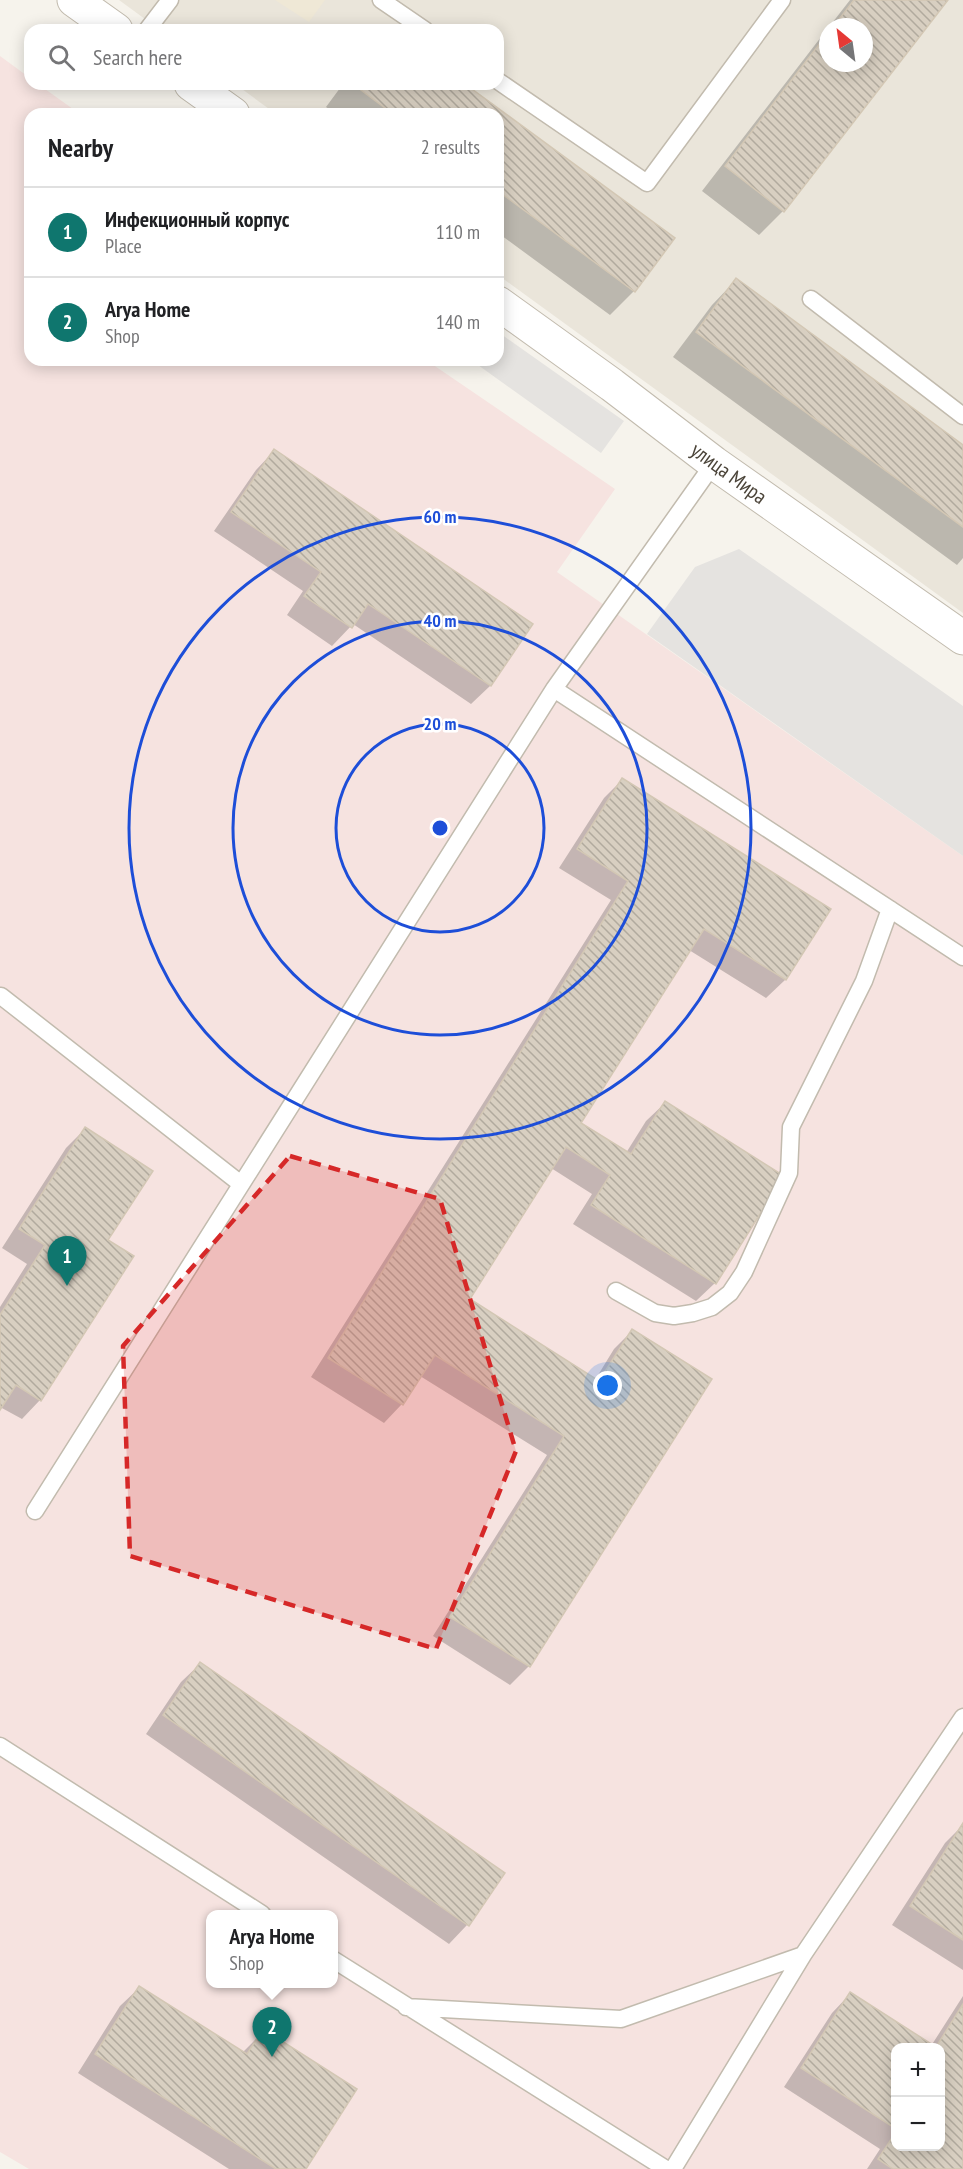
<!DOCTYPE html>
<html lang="en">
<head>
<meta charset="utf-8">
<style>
  :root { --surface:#fff; --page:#f6f6f6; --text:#202124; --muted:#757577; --line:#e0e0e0; --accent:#0f766e }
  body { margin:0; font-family:"PT Sans Narrow",sans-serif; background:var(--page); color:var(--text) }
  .controls { position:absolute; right:18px; bottom:18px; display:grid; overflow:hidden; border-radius:12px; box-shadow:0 3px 15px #0003 }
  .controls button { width:54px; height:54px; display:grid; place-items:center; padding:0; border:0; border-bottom:2px solid var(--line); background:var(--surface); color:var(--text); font:30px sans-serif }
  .compass { position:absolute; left:819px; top:18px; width:54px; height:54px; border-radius:50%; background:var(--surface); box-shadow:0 3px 15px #0003; rotate:331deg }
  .you { position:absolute; left:608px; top:1386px; width:21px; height:21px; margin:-15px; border:4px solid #fff; border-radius:50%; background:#1a73e8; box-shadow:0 0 0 9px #1a73e833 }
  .badge { display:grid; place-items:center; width:39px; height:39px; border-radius:50%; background:var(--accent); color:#fff; font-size:20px; font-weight:700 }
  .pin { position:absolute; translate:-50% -50px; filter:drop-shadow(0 2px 3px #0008) }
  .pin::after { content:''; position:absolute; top:32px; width:21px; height:18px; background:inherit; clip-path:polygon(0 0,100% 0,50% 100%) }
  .popup { position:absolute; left:206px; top:1910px; width:132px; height:78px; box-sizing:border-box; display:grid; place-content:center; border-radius:12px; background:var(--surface); filter:drop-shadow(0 2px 4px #0005); font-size:20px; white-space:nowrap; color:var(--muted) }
  .popup b { font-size:22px; color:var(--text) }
  .popup::after { content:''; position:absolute; left:50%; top:100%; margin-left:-12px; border:12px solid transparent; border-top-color:var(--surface) }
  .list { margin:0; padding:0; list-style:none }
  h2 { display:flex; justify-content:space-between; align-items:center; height:78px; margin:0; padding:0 24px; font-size:26px }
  h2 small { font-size:20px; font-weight:400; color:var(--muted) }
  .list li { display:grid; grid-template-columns:39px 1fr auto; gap:18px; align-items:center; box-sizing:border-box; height:90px; padding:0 24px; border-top:2px solid var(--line) }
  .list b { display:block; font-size:22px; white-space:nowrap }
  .list p { margin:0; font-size:20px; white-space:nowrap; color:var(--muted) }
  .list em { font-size:20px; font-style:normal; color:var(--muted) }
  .icon { flex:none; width:33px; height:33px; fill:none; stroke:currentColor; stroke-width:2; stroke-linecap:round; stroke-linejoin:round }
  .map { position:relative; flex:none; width:963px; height:2169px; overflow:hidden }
  .search { position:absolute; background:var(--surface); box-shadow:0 3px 15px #0003; left:24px; top:24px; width:480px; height:66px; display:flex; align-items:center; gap:15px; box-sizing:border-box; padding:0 21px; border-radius:18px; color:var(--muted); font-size:22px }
  .panel { position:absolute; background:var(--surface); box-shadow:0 3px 15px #0003; left:24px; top:108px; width:480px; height:258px; border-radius:18px }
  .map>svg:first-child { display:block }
  .residential { fill:#eae5da; fill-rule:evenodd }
  .education { fill:#efe8d6 }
  .medical { fill:#f6e3e0; fill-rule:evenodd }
  .parking { fill:#e5e3e0 }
  .shadow { fill:#0003; fill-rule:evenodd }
  .building { fill:url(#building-back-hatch); stroke:#d3c7b4; stroke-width:1.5 }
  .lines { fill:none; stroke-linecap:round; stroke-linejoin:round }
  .service-casing { stroke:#c2bbae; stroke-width:19 }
  .tertiary-casing { stroke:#c2bbae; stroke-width:35 }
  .service { stroke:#fff; stroke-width:16 }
  .tertiary { stroke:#fff; stroke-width:33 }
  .marked { fill:#d62828; fill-opacity:0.2; stroke:#d62828; stroke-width:4.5; stroke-dasharray:12 8; stroke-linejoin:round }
  .ring { fill:none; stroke:#1d4ed8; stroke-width:3 }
  .labels { text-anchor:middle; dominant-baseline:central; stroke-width:5; stroke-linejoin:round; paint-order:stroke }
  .street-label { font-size:21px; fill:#4b4439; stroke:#fff }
  .centre { fill:#1d4ed8; stroke:#fff; stroke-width:3 }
  .ring-label { font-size:18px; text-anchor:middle; font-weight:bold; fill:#1d4ed8; stroke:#fff; stroke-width:5; stroke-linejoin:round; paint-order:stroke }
</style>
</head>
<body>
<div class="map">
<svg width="963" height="2169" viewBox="0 0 963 2169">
  <defs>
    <pattern id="building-back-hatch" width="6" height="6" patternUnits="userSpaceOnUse" patternTransform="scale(1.5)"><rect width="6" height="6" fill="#d8cfc1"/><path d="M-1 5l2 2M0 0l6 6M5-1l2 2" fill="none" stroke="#b1aa9e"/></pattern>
  </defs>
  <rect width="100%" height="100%" fill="#f6f3ec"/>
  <!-- residential -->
  <path class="residential" d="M 119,0 L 963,0 L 963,613 L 498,275 L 498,114 L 276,114 L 235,84 L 498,84 L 498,30 L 160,30 ZM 828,27 L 864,27 L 864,63 L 828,63 Z"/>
  <!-- education -->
  <path class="education" d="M 275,0 L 325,0 L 309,22 Z"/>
  <!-- medical -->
  <path class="medical" d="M 0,56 L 30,78 L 30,84 L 38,84 L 80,114 L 30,114 L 30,360 L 426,360 L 615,489 L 557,572 L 963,856 L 963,2169 L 29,2169 L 0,2152 ZM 210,1914 L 334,1914 L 334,1984 L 210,1984 ZM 896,2048 L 940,2048 L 940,2146 L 896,2146 Z"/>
  <!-- parking -->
  <path class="parking" d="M 498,332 L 624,421 L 601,453 L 471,360 L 498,360 Z
    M 739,549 L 963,706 L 963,856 L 647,634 L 695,567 Z"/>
  <!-- shadow -->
  <path class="shadow" d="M 850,0 L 946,0 L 783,211 L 759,235 L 702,191 L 828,28 L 828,63 L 864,63 L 864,27 L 829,27 Z
    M 343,84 L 462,84 L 672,239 L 634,291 L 610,315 L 498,233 L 498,114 L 336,114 L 326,107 Z
    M 736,280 L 963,447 L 963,558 L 957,565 L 673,357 L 712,305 Z
    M 274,451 L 531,624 L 490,686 L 471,704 L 353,624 L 332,646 L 287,615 L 303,591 L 214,531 L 256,470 Z
    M 622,780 L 829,910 L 785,980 L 766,998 L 689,950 L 579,1123 L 626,1153 L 646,1121 L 665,1103 L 715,1283 L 696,1301 L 573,1224 L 592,1194 L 551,1168 L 468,1300 L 595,1380 L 614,1349 L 632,1331 L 710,1380 L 529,1666 L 510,1685 L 433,1636 L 547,1455 L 420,1376 L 402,1404 L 384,1423 L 311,1377 L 611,900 L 559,868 L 604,798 Z
    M 85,1129 L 106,1240 L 40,1400 L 22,1419 L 0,1407 L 0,1307 L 27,1264 L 2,1248 L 66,1148 Z
    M 200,1664 L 503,1873 L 467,1925 L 449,1944 L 146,1734 L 181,1682 Z
    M 963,1825 L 963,1970 L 892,1925 L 945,1843 Z
    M 139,1988 L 242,2053 L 264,2031 L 304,2169 L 229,2169 L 78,2073 L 120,2006 Z
    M 850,1994 L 931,2046 L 963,1996 L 963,2169 L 867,2169 L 880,2149 L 784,2087 L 832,2013 ZM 896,2048 L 940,2048 L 940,2146 L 896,2146 Z"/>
  <!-- building -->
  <path class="building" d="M 854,0 L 948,0 L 784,212 L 725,166 L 828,33 L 828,63 L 864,63 L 864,27 L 833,27 Z
    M 353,84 L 465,84 L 675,238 L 635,292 L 498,191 L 498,114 L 393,114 Z
    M 736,278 L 963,445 L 963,527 L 696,332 Z
    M 274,449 L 533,624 L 491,686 L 368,604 L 352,628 L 304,596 L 321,572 L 231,512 Z
    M 622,778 L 831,909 L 786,980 L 704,929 L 581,1123 L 631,1154 L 665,1101 L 784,1176 L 716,1284 L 591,1205 L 610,1175 L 566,1147 L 470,1299 L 599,1381 L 632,1329 L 712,1379 L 530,1667 L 450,1617 L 564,1436 L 435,1355 L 403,1405 L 328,1358 L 628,881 L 577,849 Z
    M 85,1127 L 153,1171 L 108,1240 L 134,1256 L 41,1401 L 16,1385 L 0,1410 L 0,1315 L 45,1245 L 19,1229 Z
    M 200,1662 L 505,1873 L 469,1926 L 163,1715 Z
    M 963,1823 L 963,1940 L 910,1906 Z
    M 139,1986 L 247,2054 L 263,2029 L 357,2089 L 306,2169 L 276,2169 L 95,2054 Z
    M 850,1992 L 936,2047 L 963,2004 L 963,2169 L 893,2169 L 878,2159 L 896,2132 L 896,2146 L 940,2146 L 940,2048 L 896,2048 L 896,2129 L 801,2068 Z"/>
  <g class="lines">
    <!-- service casing -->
    <g class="service-casing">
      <path id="service" d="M 381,0 L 425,30
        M 147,30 L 170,0
        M 498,81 L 647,183 L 782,0
        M 811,299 L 963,416
        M 554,689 L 963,957
        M 1,996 L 241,1184
        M 616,1291 L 655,1313 L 674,1316 L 693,1313 L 712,1307 L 730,1293 L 744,1272 L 789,1173 L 791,1127 L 864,981 L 890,909
        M 35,1511 L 554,689 L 714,463
        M 0,1746 L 262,1914
        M 334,1960 L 666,2169
        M 406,2007 L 621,2019 L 803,1955
        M 673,2169 L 803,1955 L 963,1717"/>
    </g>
    <!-- tertiary casing -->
    <g class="tertiary-casing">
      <path id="tertiary" d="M 74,0 L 116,30
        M 191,84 L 233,114
        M 498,303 L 612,385 L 714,463 L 963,638"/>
    </g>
    <!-- service -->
    <use href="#service" class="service"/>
    <!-- tertiary -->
    <use href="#tertiary" class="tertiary"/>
  </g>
  <!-- marked area -->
  <path class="marked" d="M 290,1156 L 440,1199 L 516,1451 L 436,1649 L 130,1556 L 123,1346 Z"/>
  <!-- distance rings -->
  <g class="ring">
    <circle cx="440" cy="828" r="104"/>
    <circle cx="440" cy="828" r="207"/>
    <circle cx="440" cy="828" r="311"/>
  </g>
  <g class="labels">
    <!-- street labels -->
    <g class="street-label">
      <text transform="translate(729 473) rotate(36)">улица Мира</text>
    </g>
  </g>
  <circle cx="440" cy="828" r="9" class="centre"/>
  <g class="ring-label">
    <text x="440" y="523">60 m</text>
    <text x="440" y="627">40 m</text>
    <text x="440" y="730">20 m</text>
  </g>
</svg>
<div class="controls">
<button>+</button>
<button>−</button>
</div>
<svg class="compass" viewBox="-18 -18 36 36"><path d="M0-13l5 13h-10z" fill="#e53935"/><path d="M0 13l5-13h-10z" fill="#757577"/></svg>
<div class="you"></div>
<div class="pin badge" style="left:67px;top:1286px">1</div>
<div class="pin badge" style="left:272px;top:2057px">2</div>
<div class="popup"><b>Arya Home</b>Shop</div>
<div class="search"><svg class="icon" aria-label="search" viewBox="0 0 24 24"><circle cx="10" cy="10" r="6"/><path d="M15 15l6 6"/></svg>Search here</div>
<section class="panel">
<h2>Nearby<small>2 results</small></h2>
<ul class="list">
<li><span class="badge">1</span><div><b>Инфекционный корпус</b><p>Place</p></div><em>110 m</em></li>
<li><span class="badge">2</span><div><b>Arya Home</b><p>Shop</p></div><em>140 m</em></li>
</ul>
</section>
</div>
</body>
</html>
